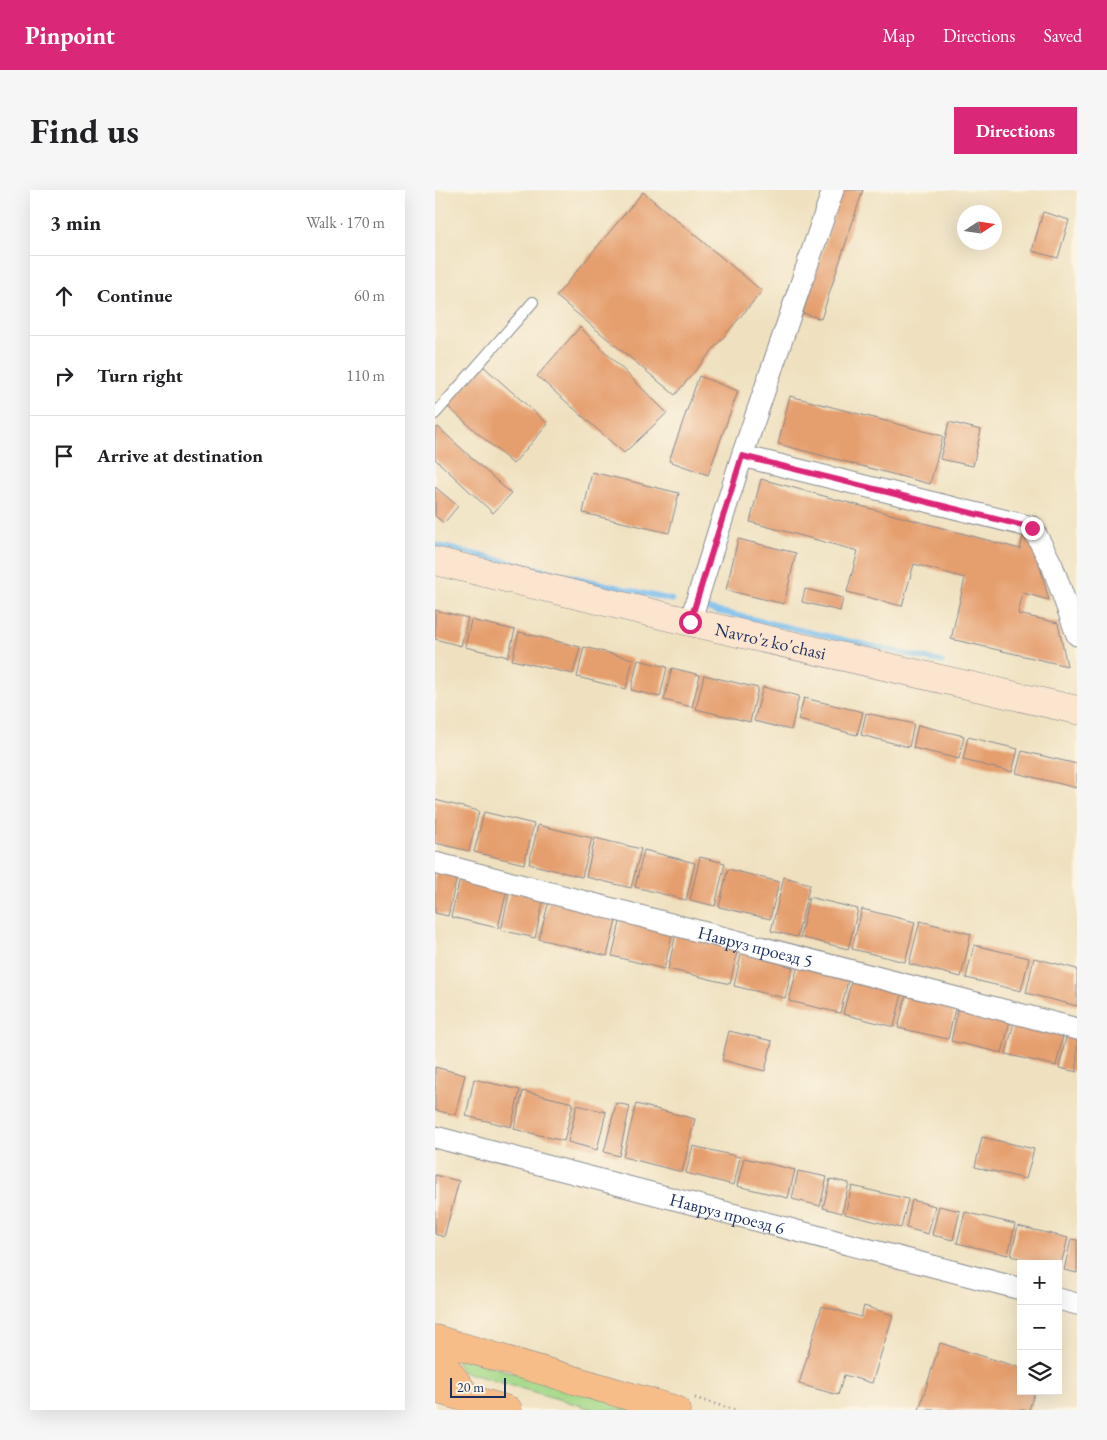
<!DOCTYPE html>
<html lang="en">
<head>
<meta charset="utf-8">
<style>
  :root { --surface:#fff; --page:#f6f6f6; --text:#202124; --muted:#757577; --line:#e0e0e0; --accent:#db2777 }
  body { margin:0; font-family:"EB Garamond",serif; background:var(--page); color:var(--text) }
  .controls { position:absolute; right:15px; bottom:15px; display:grid; overflow:hidden; border-radius:0px; box-shadow:0 5px 20px #0002 }
  .controls button { width:45px; height:45px; display:grid; place-items:center; padding:0; border:0; border-bottom:1px solid var(--line); background:var(--surface); color:var(--text); font:25px sans-serif }
  .compass { position:absolute; left:522px; top:15px; width:45px; height:45px; border-radius:50%; background:var(--surface); box-shadow:0 5px 20px #0002; rotate:78deg }
  .scale { position:absolute; left:15px; bottom:12px; width:56px; box-sizing:border-box; padding-left:5px; border:2px solid #1b2f5e; border-top:0; font-size:14px; line-height:18px; white-space:nowrap; color:#1b2f5e; -webkit-text-stroke:4px #fcf5e5; paint-order:stroke }
  .stop { position:absolute; width:15px; height:15px; margin:-11px; border:4px solid #db2777; border-radius:50%; background:#fff }
  .stop.end { background:#db2777; border-color:#fff; box-shadow:0 1px 5px #0008 }
  .list { margin:0; padding:0; list-style:none }
  h2 { display:flex; justify-content:space-between; align-items:center; height:65px; margin:0; padding:0 20px; font-size:21px }
  h2 small { font-size:16px; font-weight:400; color:var(--muted) }
  .list li { display:grid; grid-template-columns:32px 1fr auto; gap:15px; align-items:center; box-sizing:border-box; height:80px; padding:0 20px; border-top:1px solid var(--line) }
  .list b { display:block; font-size:19px; white-space:nowrap }
  .list em { font-size:16px; font-style:normal; color:var(--muted) }
  .icon { flex:none; width:28px; height:28px; fill:none; stroke:currentColor; stroke-width:2; stroke-linecap:round; stroke-linejoin:round }
  .map { position:relative; flex:none; width:642px; height:1220px; overflow:hidden; border-radius:0px }
  header { display:flex; align-items:center; gap:30px; box-sizing:border-box; height:70px; padding:0 25px; background:var(--accent); color:#fff }
  header strong { font-size:24px }
  nav { display:flex; gap:28px; margin-inline-start:auto; font-size:18px }
  .intro { display:flex; align-items:center; justify-content:space-between; box-sizing:border-box; height:120px; padding:0 30px }
  h1 { margin:0; font-size:35px }
  .button { padding:12px 22px; border-radius:0px; background:var(--accent); color:#fff; font-size:18px; font-weight:700 }
  main { display:flex; gap:30px; padding:0 30px }
  aside { flex:1; background:var(--surface); border-radius:0px; box-shadow:0 5px 20px #0002 }
  .map>svg:first-child { display:block }
  .green { fill:#a5d989; stroke:#608474 }
  .lines { fill:none; stroke-linecap:round; stroke-linejoin:round }
  .stream { stroke:#77bdee; stroke-width:5.5 }
  .building { fill:#e59e6d }
  .lane-casing { stroke:#85888f; stroke-width:12 }
  .street-casing { stroke:#85888f; stroke-width:23 }
  .secondary-casing { stroke:#85888f; stroke-width:29 }
  .highway-casing { stroke:#85888f; stroke-width:29 }
  .path { stroke:#85888f; stroke-width:3; stroke-dasharray:1 4; stroke-linecap:butt }
  .lane { stroke:#fff; stroke-width:10 }
  .street { stroke:#fff; stroke-width:21 }
  .secondary { stroke:#fce5cf; stroke-width:28 }
  .highway { stroke:#f7bd88; stroke-width:28 }
  .route { stroke:#db2777; stroke-width:6 }
  .labels { text-anchor:middle; dominant-baseline:central; stroke-width:5; stroke-linejoin:round; paint-order:stroke }
  .street-label { font-size:18px; fill:#1b2f5e; stroke:#fcf5e5 }
</style>
</head>
<body>
<header>
<strong>Pinpoint</strong>
<nav><a>Map</a><a>Directions</a><a>Saved</a></nav>
</header>
<div class="intro"><h1>Find us</h1><a class="button">Directions</a></div>
<main>
<aside>
<h2>3 min<small>Walk · 170 m</small></h2>
<ul class="list">
<li><svg class="icon" aria-label="ahead" viewBox="0 0 24 24"><path d="M12 20V5M6 11l6-6 6 6"/></svg><div><b>Continue</b></div><em>60 m</em></li>
<li><svg class="icon" aria-label="right" viewBox="0 0 24 24"><path d="M7 20v-9h11M14 6l5 5-5 5"/></svg><div><b>Turn right</b></div><em>110 m</em></li>
<li><svg class="icon" aria-label="arrive" viewBox="0 0 24 24"><path d="M6 21V4h12l-3 4 3 4H6"/></svg><div><b>Arrive at destination</b></div></li>
</ul>
</aside>
<div class="map">
<svg width="642" height="1220" viewBox="0 0 642 1220">
  <rect width="100%" height="100%" fill="#fcf5e5"/>
  <filter id="ink" filterUnits="userSpaceOnUse"><feTurbulence type="fractalNoise" baseFrequency=".02" numOctaves="2"/><feDisplacementMap in="SourceGraphic" scale="10" xChannelSelector="R" yChannelSelector="G"/><feConvolveMatrix kernelMatrix="1 2 1 2 8 2 1 2 1" color-interpolation-filters="sRGB"/></filter>
  <filter id="wash" filterUnits="userSpaceOnUse"><feTurbulence type="fractalNoise" baseFrequency=".0096" numOctaves="4" result="noise"/><feDisplacementMap in="SourceGraphic" scale="20" xChannelSelector="R" yChannelSelector="G"/><feGaussianBlur stdDeviation="1.12" result="paint"/><feColorMatrix in="noise" values="0 0 0 0 0 0 0 0 0 0 0 0 0 0 0 0 0 1.4 0 .05"/><feComposite in="paint" operator="in"/></filter>
  <g filter="url(#wash)">
    <rect width="100%" height="100%" fill="#efe1c0"/>
    <!-- green -->
    <path class="green" d="M 20,1166 L 208,1220 L 161,1220 L 26,1181 Z"/>
    <g class="lines">
      <!-- stream -->
      <path class="stream" d="M 0,355 L 237,410
        M 273,419 L 507,472"/>
    </g>
    <g id="blocks">
      <!-- building -->
      <path class="building" d="M 407,0 L 428,0 L 386,129 L 368,123 Z
        M 208,2 L 327,101 L 240,205 L 121,106 Z
        M 608,22 L 634,30 L 623,68 L 597,61 Z
        M 145,137 L 232,223 L 189,263 L 102,186 Z
        M 48,176 L 113,234 L 78,274 L 12,216 Z
        M 264,186 L 303,201 L 273,285 L 234,271 Z
        M 355,206 L 508,246 L 495,294 L 343,254 Z
        M 514,232 L 546,240 L 538,276 L 505,269 Z
        M 3,237 L 76,304 L 58,323 L 0,269 L 0,240 Z
        M 157,282 L 244,303 L 234,343 L 148,323 Z
        M 326,289 L 585,359 L 588,346 L 597,348 L 614,410 L 588,403 L 583,424 L 623,433 L 632,476 L 516,449 L 530,388 L 479,374 L 467,416 L 412,402 L 423,361 L 315,332 Z
        M 0,297 L 23,316 L 9,333 L 0,326 Z
        M 303,349 L 361,363 L 349,414 L 291,400 Z
        M 370,399 L 408,408 L 405,421 L 367,412 Z
        M 0,420 L 33,428 L 26,456 L 0,449 Z
        M 36,430 L 80,440 L 73,467 L 30,457 Z
        M 84,442 L 145,457 L 138,484 L 77,470 Z
        M 149,457 L 198,469 L 191,499 L 142,487 Z
        M 203,470 L 232,477 L 225,507 L 196,500 Z
        M 237,478 L 265,485 L 257,517 L 229,510 Z
        M 269,485 L 323,498 L 315,532 L 261,519 Z
        M 328,497 L 364,506 L 356,540 L 319,531 Z
        M 369,508 L 428,522 L 422,545 L 363,530 Z
        M 431,523 L 479,534 L 474,557 L 426,545 Z
        M 483,535 L 529,546 L 524,569 L 478,558 Z
        M 533,547 L 583,559 L 577,582 L 528,570 Z
        M 587,561 L 642,574 L 642,598 L 581,583 Z
        M 0,610 L 44,621 L 34,661 L 0,653 Z
        M 49,622 L 99,634 L 89,674 L 39,662 Z
        M 103,635 L 157,648 L 147,687 L 94,674 Z
        M 160,648 L 206,659 L 196,698 L 151,687 Z
        M 209,660 L 260,673 L 251,710 L 200,697 Z
        M 265,667 L 290,673 L 280,716 L 255,710 Z
        M 293,679 L 344,692 L 335,729 L 284,717 Z
        M 0,682 L 22,687 L 13,726 L 0,723 Z
        M 349,687 L 375,694 L 362,747 L 336,741 Z
        M 25,688 L 72,700 L 63,738 L 16,727 Z
        M 75,700 L 109,708 L 100,748 L 66,740 Z
        M 374,707 L 423,719 L 413,759 L 365,747 Z
        M 114,711 L 182,727 L 172,766 L 104,749 Z
        M 427,719 L 480,732 L 470,772 L 417,759 Z
        M 186,728 L 238,741 L 229,779 L 177,766 Z
        M 485,731 L 536,744 L 526,787 L 474,774 Z
        M 241,743 L 303,758 L 295,794 L 233,779 Z
        M 539,755 L 594,768 L 586,801 L 531,788 Z
        M 307,760 L 359,772 L 350,808 L 299,796 Z
        M 599,768 L 642,779 L 642,816 L 591,803 Z
        M 363,775 L 414,787 L 405,823 L 354,811 Z
        M 417,788 L 468,800 L 459,837 L 408,824 Z
        M 472,802 L 521,814 L 513,849 L 463,838 Z
        M 524,815 L 576,827 L 567,863 L 516,851 Z
        M 580,828 L 629,841 L 621,876 L 571,864 Z
        M 294,841 L 337,851 L 330,881 L 287,870 Z
        M 632,843 L 642,845 L 642,882 L 624,878 Z
        M 0,877 L 30,885 L 20,925 L 0,920 Z
        M 39,889 L 85,900 L 76,937 L 31,926 Z
        M 88,901 L 138,913 L 129,951 L 79,939 Z
        M 181,913 L 195,916 L 184,966 L 169,962 Z
        M 201,914 L 260,929 L 247,982 L 188,967 Z
        M 142,915 L 171,922 L 162,960 L 133,952 Z
        M 547,947 L 599,959 L 591,989 L 540,977 Z
        M 258,956 L 305,967 L 299,995 L 251,983 Z
        M 309,968 L 360,980 L 353,1008 L 302,996 Z
        M 363,981 L 392,987 L 385,1016 L 357,1009 Z
        M 0,985 L 24,991 L 9,1047 L 0,1044 Z
        M 395,989 L 414,993 L 407,1023 L 388,1018 Z
        M 417,996 L 473,1009 L 466,1038 L 410,1024 Z
        M 477,1010 L 500,1016 L 493,1044 L 471,1038 Z
        M 504,1016 L 525,1021 L 518,1050 L 497,1045 Z
        M 530,1022 L 580,1034 L 573,1065 L 522,1053 Z
        M 583,1036 L 633,1048 L 625,1078 L 623,1078 L 623,1074 L 607,1074 L 576,1066 Z
        M 636,1049 L 642,1050 L 642,1083 L 629,1080 Z
        M 387,1116 L 426,1127 L 429,1116 L 458,1125 L 437,1193 L 409,1185 L 403,1205 L 364,1194 Z
        M 505,1153 L 586,1178 L 586,1201 L 600,1201 L 594,1220 L 484,1220 Z"/>
    </g>
  </g>
  <g filter="url(#ink)">
    <use href="#blocks" fill-opacity="0" stroke="#85888f" stroke-width="1"/>
    <g class="lines">
      <!-- lane casing -->
      <g class="lane-casing">
        <path id="lane" d="M 0,224 L 98,112"/>
      </g>
      <!-- street casing -->
      <g class="street-casing">
        <g id="street">
          <path d="M 307,266 L 597,337 L 617,375 L 642,445"/>
          <path d="M 255,432 L 307,266 L 398,0"/>
          <path id="s1" d="M 0,673 L 642,839"/>
          <path id="s2" d="M 0,947 L 586,1099"/>
          <path d="M 623,1109 L 642,1114"/>
        </g>
      </g>
      <!-- secondary casing -->
      <g class="secondary-casing">
        <g id="secondary">
          <path id="s3" d="M 0,371 L 255,432 L 642,520"/>
        </g>
      </g>
      <!-- highway casing -->
      <g class="highway-casing">
        <path id="highway" d="M 0,1149 L 241,1220
          M 0,1163 L 33,1208
          M 0,1199 L 73,1220"/>
      </g>
      <!-- path -->
      <path class="path" d="M 260,1208 L 300,1220"/>
      <!-- lane -->
      <use href="#lane" class="lane"/>
      <!-- street -->
      <use href="#street" class="street"/>
      <!-- secondary -->
      <use href="#secondary" class="secondary"/>
      <!-- highway -->
      <use href="#highway" class="highway"/>
    </g>
  </g>
  <g class="lines" filter="url(#ink)">
    <!-- route -->
    <path class="route" d="M 255,432 L 307,266 L 597,338"/>
  </g>
  <g class="labels">
    <!-- street labels -->
    <g class="street-label">
      <text stroke="none"><textPath href="#s3" startOffset="345">Navro'z ko'chasi</textPath></text>
      <text stroke="none"><textPath href="#s1" startOffset="331">Навруз проезд 5</textPath></text>
      <text stroke="none"><textPath href="#s2" startOffset="302">Навруз проезд 6</textPath></text>
    </g>
  </g>
</svg>
<div class="controls">
<button>+</button>
<button>−</button>
<button><svg class="icon" aria-label="layers" viewBox="0 0 24 24"><path d="M12 4l9 5-9 5-9-5zM3 14l9 5 9-5"/></svg></button>
</div>
<svg class="compass" viewBox="-18 -18 36 36"><path d="M0-13l5 13h-10z" fill="#e53935"/><path d="M0 13l5-13h-10z" fill="#757577"/></svg>
<div class="scale">20 m</div>
<div class="stop" style="left:255px;top:432px"></div>
<div class="stop end" style="left:597px;top:338px"></div>
</div>
</main>
</body>
</html>
